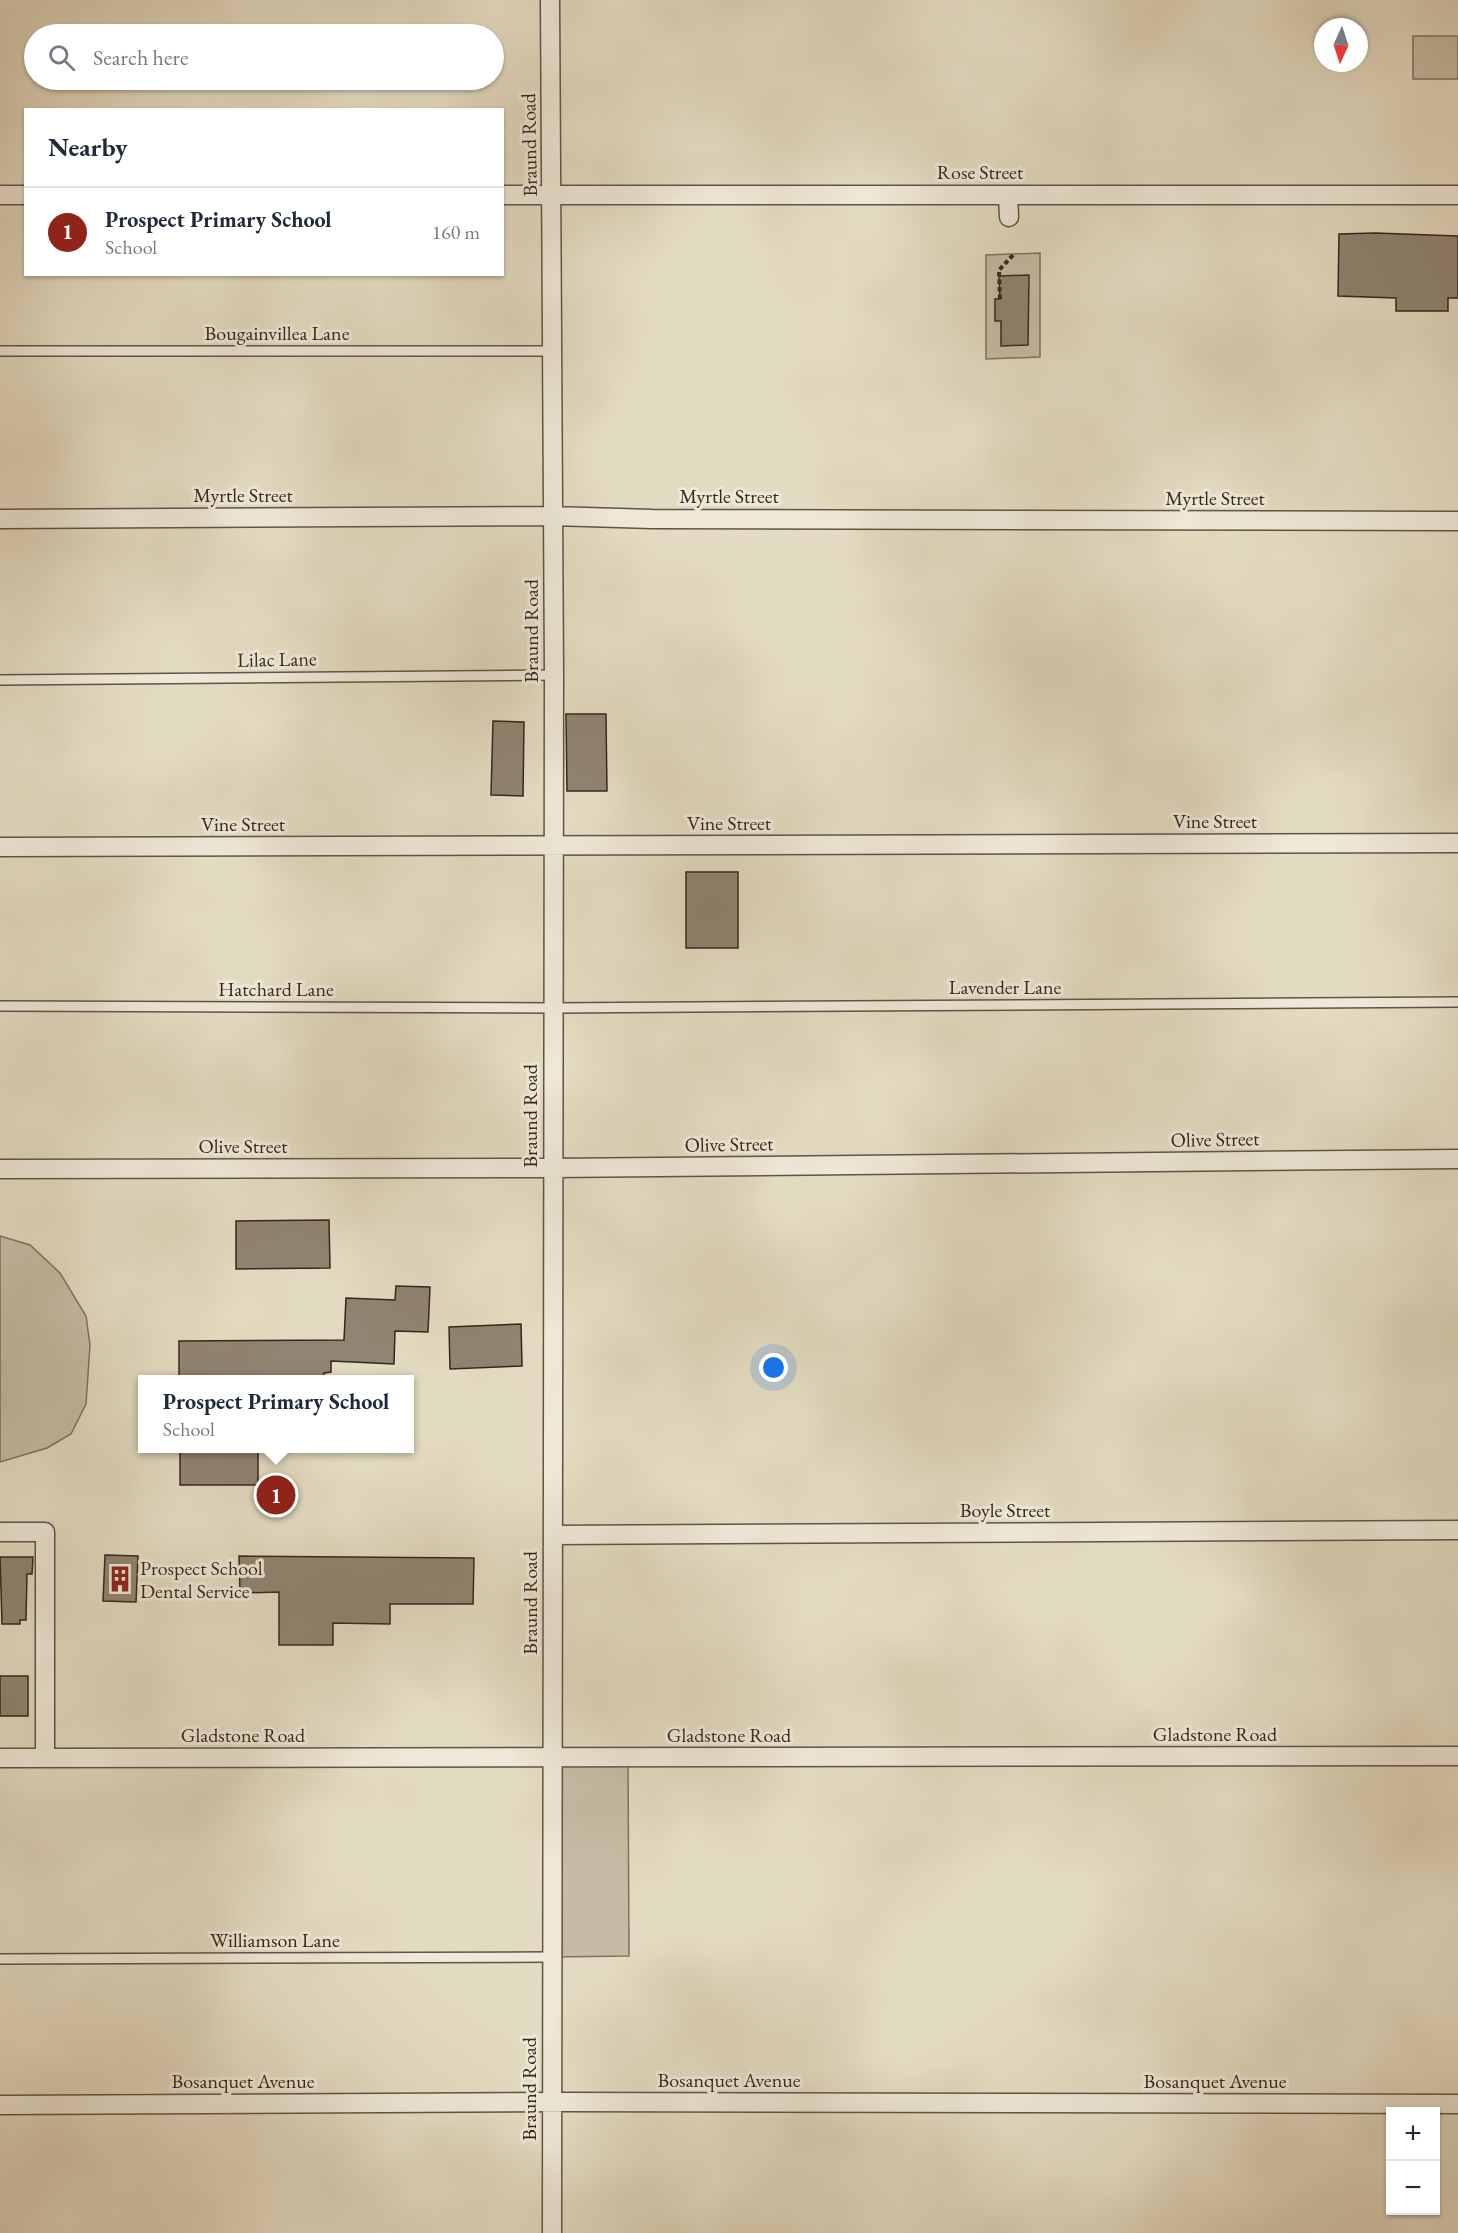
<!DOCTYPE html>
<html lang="en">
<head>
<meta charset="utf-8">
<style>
  :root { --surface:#fff; --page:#f6f6f7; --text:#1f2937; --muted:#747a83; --line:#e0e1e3; --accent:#8f2418 }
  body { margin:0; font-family:"EB Garamond",serif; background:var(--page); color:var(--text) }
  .controls { position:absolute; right:18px; bottom:18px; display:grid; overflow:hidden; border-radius:0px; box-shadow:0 2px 4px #0004 }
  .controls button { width:54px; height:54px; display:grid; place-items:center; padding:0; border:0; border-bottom:2px solid var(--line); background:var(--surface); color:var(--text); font:30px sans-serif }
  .compass { position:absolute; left:1314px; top:18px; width:54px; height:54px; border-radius:50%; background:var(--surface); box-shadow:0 2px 4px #0004; rotate:183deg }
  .you { position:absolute; left:774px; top:1368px; width:21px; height:21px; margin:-15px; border:4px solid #fff; border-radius:50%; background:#1a73e8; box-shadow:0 0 0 9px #1a73e833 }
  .badge { display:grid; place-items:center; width:39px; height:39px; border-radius:50%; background:var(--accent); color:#fff; font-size:20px; font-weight:700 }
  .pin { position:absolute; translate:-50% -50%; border:3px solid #fff; box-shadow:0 2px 6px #0006 }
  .popup { position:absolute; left:138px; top:1375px; width:276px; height:78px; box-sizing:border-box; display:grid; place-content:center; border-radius:0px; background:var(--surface); filter:drop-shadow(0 2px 4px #0005); font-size:20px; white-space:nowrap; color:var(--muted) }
  .popup b { font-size:22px; color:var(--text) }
  .popup::after { content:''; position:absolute; left:50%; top:100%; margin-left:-12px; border:12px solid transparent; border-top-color:var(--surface) }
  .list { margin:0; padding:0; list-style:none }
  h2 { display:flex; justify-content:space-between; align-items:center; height:78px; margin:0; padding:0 24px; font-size:26px }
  h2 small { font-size:20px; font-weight:400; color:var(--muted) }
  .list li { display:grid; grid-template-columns:39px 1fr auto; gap:18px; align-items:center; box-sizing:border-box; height:90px; padding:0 24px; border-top:2px solid var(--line) }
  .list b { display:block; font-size:22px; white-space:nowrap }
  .list p { margin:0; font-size:20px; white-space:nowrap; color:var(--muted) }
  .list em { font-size:20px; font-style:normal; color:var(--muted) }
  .icon { flex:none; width:33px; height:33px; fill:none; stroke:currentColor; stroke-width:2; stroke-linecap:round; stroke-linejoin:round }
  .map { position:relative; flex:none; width:1458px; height:2233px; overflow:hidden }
  .search { position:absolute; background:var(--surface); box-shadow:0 2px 4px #0004; left:24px; top:24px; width:480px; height:66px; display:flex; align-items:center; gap:15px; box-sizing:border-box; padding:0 21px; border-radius:33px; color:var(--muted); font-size:22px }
  .panel { position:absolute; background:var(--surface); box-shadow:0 2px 4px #0004; left:24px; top:108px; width:480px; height:168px; border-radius:0px }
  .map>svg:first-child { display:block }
  .green { fill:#c6bca5; stroke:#7e7160; stroke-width:1.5 }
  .building { fill:#908472; stroke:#37261c; stroke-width:1.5 }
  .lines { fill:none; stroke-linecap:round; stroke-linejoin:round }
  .service-casing { stroke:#625345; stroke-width:12 }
  .minor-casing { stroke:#625345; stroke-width:21 }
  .path { stroke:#37261c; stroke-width:4; stroke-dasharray:4.5 3; stroke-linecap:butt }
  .service { stroke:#ede8d7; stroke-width:9 }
  .minor { stroke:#ede8d7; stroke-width:18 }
  .labels { text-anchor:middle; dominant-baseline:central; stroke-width:6; stroke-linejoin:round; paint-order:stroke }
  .street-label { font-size:20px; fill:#37261c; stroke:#ede8d7 }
  .poi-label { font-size:20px; fill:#37261c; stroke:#ede8d7; text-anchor:start }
</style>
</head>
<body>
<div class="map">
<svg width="1458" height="2233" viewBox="0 0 1458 2233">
  <rect width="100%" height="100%" fill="#e3dbc1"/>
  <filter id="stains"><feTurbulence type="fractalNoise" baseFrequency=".00333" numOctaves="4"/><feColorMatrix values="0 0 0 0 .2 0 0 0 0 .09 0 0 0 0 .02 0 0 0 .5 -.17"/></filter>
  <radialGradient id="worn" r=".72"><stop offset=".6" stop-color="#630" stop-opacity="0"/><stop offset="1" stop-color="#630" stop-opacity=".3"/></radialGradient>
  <!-- green -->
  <path class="green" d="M 1413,36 L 1458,36 L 1458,79 L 1413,79 Z
    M 1040,253 L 1040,357 L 986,359 L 986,255 Z
    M 0,1236 L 30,1245 L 60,1273 L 86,1316 L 90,1345 L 86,1404 L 71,1434 L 47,1448 L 0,1462 Z
    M 553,1757 L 628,1757 L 629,1956 L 551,1957 Z"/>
  <!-- building -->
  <path class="building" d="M 1375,233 L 1458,236 L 1458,298 L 1448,298 L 1448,311 L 1396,311 L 1396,298 L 1338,296 L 1339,234 Z
    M 1029,275 L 1028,345 L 1001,346 L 1001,321 L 995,321 L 995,299 L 1000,299 L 999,276 Z
    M 566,714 L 606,714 L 607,791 L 567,791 Z
    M 493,721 L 524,722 L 523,796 L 491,795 Z
    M 686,872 L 738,872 L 738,948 L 686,948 Z
    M 329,1220 L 330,1268 L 236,1269 L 236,1221 Z
    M 396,1286 L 430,1287 L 428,1332 L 395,1331 L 394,1364 L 331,1361 L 331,1372 L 324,1373 L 324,1380 L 179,1380 L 179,1341 L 344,1340 L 346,1298 L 395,1300 Z
    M 521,1324 L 522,1366 L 450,1369 L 449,1327 Z
    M 180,1449 L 258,1449 L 258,1485 L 180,1485 Z
    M 105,1555 L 138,1556 L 136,1602 L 103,1601 Z
    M 239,1556 L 474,1558 L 473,1604 L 390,1604 L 390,1624 L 333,1623 L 333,1645 L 279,1645 L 279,1592 L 240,1593 Z
    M 0,1557 L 33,1557 L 32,1574 L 27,1574 L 26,1620 L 20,1620 L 20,1624 L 2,1624 Z
    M 0,1676 L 28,1676 L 28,1716 L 0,1716 Z"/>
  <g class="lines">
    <!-- service casing -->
    <g class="service-casing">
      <path id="service" d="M 0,351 L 553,351
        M 0,680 L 554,675
        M 0,1006 L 553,1008 L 1458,1002
        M 0,1959 L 551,1957"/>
    </g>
    <!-- minor casing -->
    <g class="minor-casing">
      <path id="minor" d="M 550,0 L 554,675 L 552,2233
        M 0,195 L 26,195
        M 502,195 L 1458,195
        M 1008,195 L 1009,217
        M 0,519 L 553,516 L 652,519 L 1458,521
        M 0,847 L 1458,843
        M 0,1169 L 552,1168 L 1458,1159
        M 0,1532 L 45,1532 L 45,1757
        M 553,1535 L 1458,1530
        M 0,1758 L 1458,1756
        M 0,2105 L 563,2102 L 1458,2104"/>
    </g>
    <!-- path -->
    <path class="path" d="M 1000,299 L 999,270 L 1014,254"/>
    <!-- service -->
    <use href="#service" class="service"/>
    <!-- minor -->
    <use href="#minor" class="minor"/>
  </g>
  <!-- icons -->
  <defs>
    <g id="building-bare" transform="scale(2.07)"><path d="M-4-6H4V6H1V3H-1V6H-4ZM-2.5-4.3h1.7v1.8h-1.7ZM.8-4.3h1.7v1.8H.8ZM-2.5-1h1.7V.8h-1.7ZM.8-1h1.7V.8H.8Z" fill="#8f2418" stroke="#ede8d7" stroke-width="2.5" paint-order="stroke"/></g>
  </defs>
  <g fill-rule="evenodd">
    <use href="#building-bare" x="120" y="1579"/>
  </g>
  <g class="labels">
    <!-- street labels -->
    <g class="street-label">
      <text transform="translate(529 145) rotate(-91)">Braund Road</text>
      <text x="980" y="172">Rose Street</text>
      <text x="277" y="333">Bougainvillea Lane</text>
      <text x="243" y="495">Myrtle Street</text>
      <text x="729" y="496">Myrtle Street</text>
      <text x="1215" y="498">Myrtle Street</text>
      <text transform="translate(531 631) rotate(-90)">Braund Road</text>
      <text transform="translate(277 659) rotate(-1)">Lilac Lane</text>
      <text x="1215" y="821">Vine Street</text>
      <text x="729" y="823">Vine Street</text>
      <text x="243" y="824">Vine Street</text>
      <text x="1005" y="987">Lavender Lane</text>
      <text x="276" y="989">Hatchard Lane</text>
      <text transform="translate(530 1116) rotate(-90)">Braund Road</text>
      <text transform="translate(1215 1139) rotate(-1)">Olive Street</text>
      <text transform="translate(729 1144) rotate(-1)">Olive Street</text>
      <text x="243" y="1146">Olive Street</text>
      <text x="1005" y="1510">Boyle Street</text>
      <text transform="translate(530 1603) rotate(-90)">Braund Road</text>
      <text x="1215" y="1734">Gladstone Road</text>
      <text x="243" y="1735">Gladstone Road</text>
      <text x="729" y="1735">Gladstone Road</text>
      <text x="275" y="1940">Williamson Lane</text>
      <text x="729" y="2080">Bosanquet Avenue</text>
      <text x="243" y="2081">Bosanquet Avenue</text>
      <text x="1215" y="2081">Bosanquet Avenue</text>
      <text transform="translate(529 2089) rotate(-90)">Braund Road</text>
    </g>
    <!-- poi labels -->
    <g class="poi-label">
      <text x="140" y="1568">Prospect School<tspan x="140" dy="23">Dental Service</tspan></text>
    </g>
  </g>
  <rect width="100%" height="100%" filter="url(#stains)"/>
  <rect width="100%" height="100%" fill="url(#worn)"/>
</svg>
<div class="controls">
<button>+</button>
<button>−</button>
</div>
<svg class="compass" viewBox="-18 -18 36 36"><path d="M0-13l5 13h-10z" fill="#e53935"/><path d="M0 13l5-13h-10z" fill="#747a83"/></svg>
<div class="you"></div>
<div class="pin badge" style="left:276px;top:1495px">1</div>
<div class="popup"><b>Prospect Primary School</b>School</div>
<div class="search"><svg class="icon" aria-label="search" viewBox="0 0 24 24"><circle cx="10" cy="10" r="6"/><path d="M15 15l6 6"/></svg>Search here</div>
<section class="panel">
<h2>Nearby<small></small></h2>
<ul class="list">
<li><span class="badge">1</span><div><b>Prospect Primary School</b><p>School</p></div><em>160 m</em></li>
</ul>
</section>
</div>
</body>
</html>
